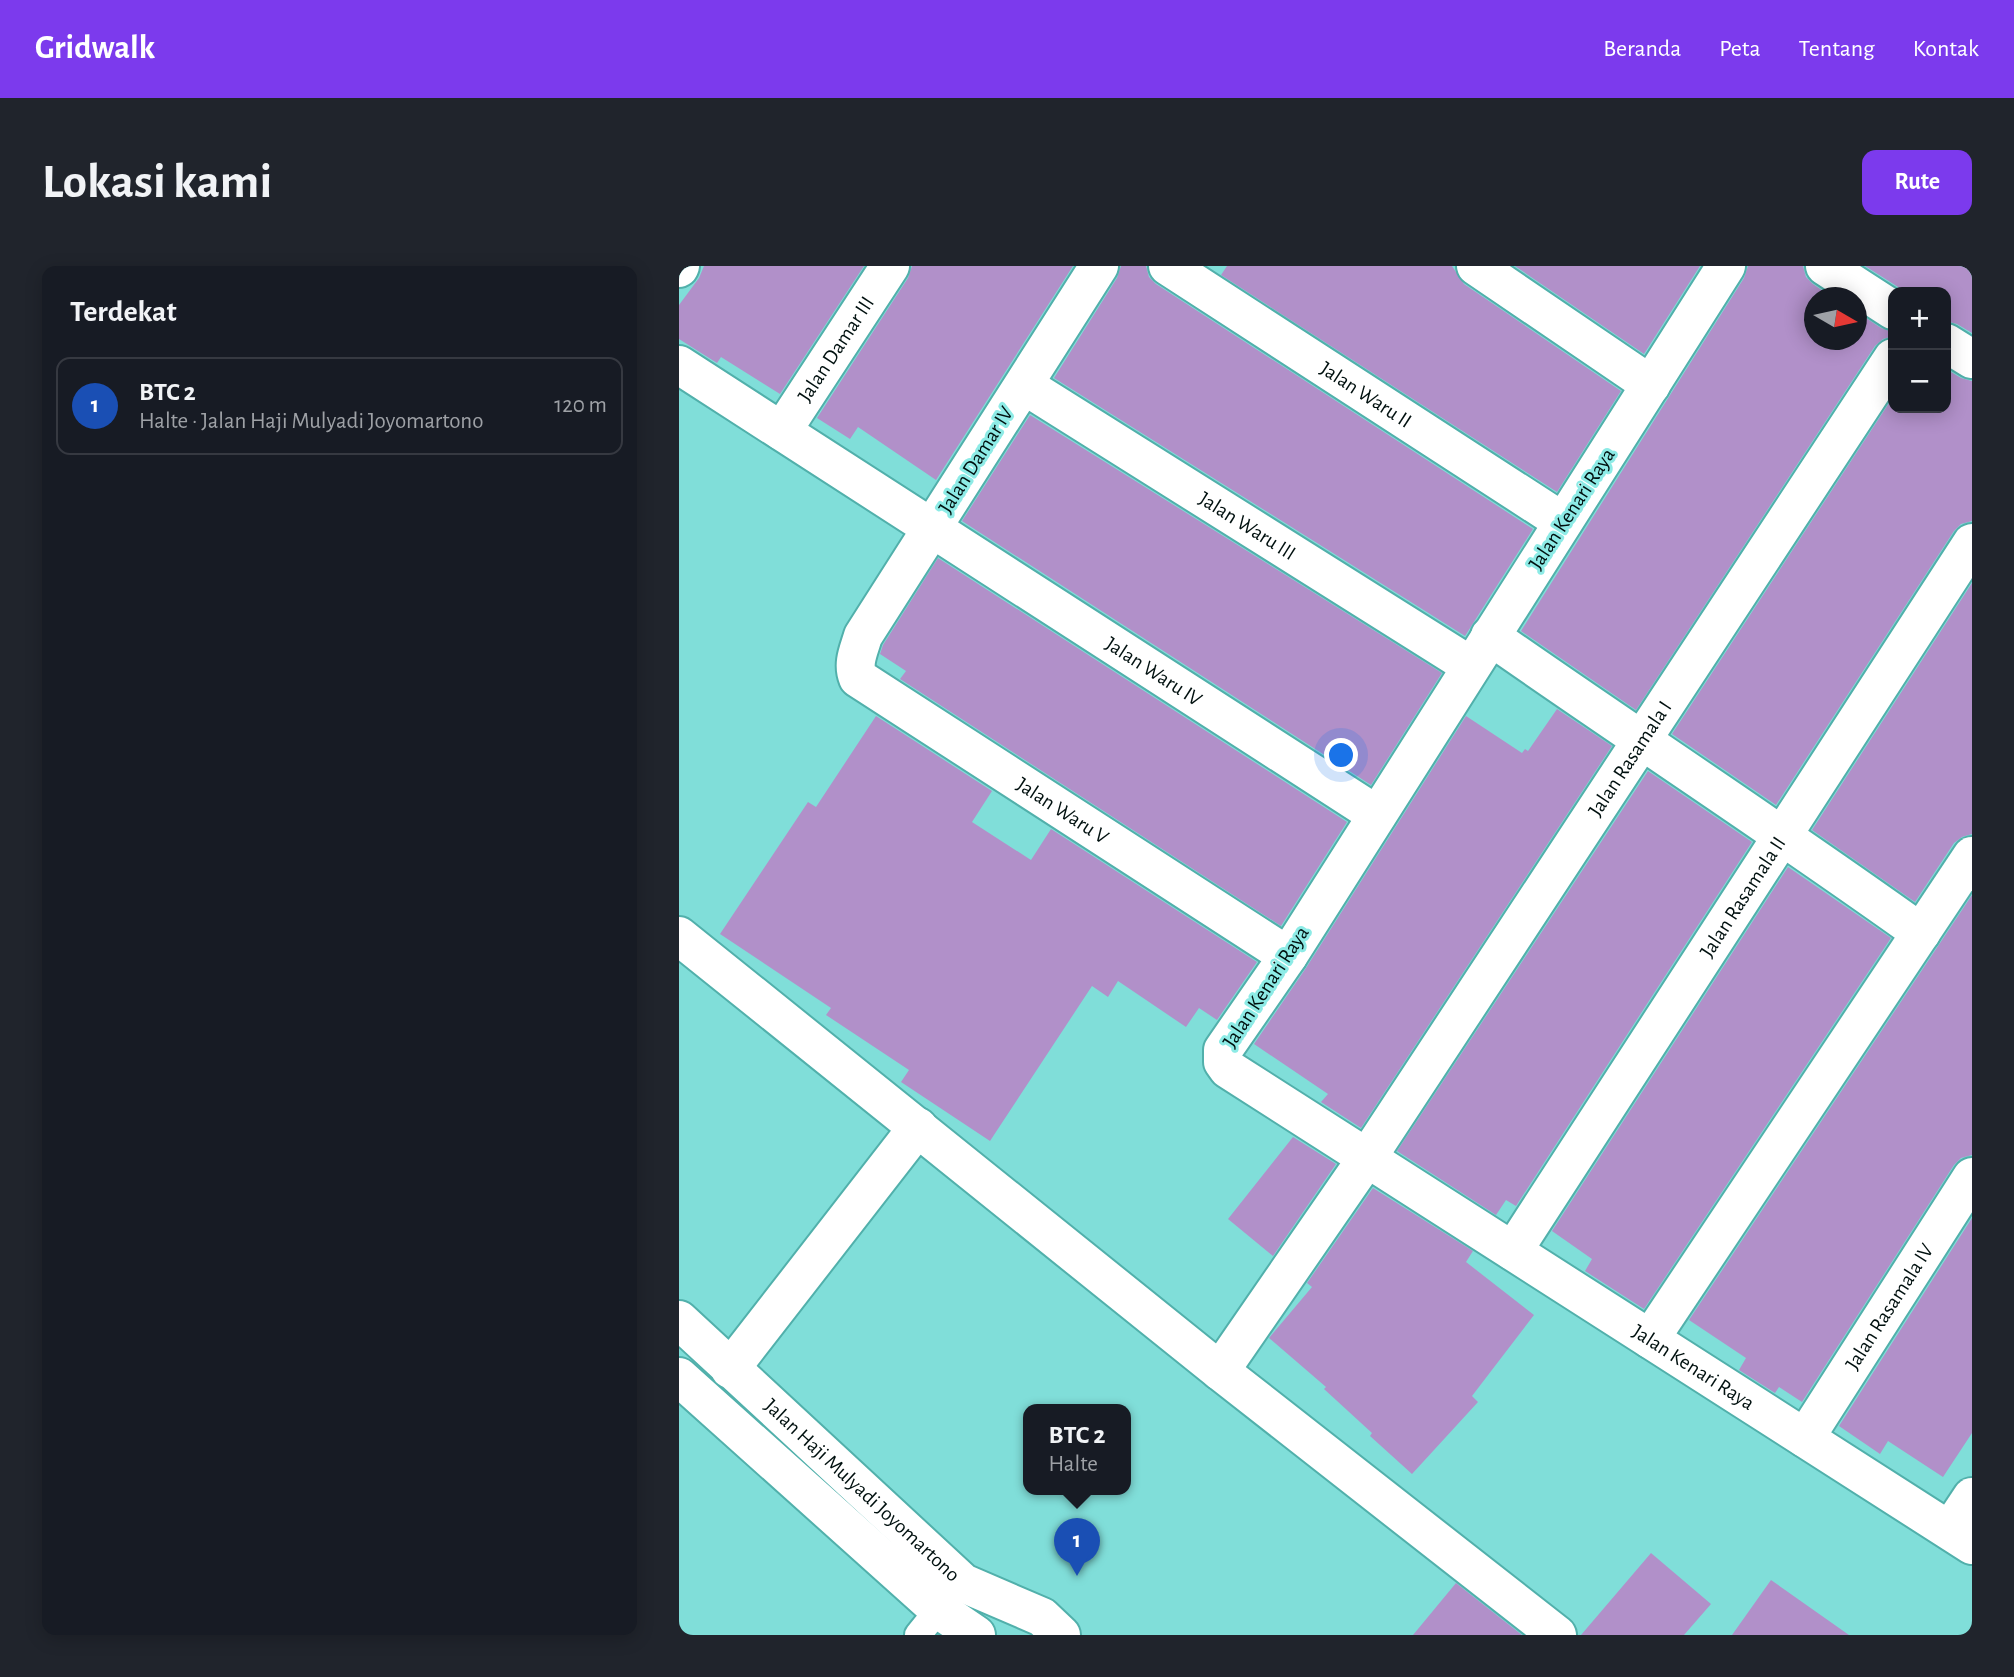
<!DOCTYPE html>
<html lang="id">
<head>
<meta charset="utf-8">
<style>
  :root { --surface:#171b24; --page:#20242c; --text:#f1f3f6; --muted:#9ea1a6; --line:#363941; --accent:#7c3aed }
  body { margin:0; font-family:"Alegreya Sans",sans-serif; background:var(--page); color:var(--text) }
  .controls { position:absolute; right:21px; top:21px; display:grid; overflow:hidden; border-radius:14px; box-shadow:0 4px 18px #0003 }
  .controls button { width:63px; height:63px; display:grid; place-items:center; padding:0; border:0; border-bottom:2px solid var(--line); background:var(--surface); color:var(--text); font:35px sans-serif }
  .compass { position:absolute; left:1125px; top:21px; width:63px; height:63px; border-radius:50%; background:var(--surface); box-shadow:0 4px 18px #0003; rotate:99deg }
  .you { position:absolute; left:663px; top:490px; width:24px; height:24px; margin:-18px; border:5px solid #fff; border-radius:50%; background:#1a73e8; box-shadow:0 0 0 10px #1a73e833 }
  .badge { display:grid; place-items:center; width:46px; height:46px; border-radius:50%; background:var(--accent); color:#fff; font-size:23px; font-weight:700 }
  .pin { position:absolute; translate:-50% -58px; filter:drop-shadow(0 2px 4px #0008) }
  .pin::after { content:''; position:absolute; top:37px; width:24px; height:21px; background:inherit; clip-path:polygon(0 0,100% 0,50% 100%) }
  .popup { position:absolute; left:344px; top:1138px; width:108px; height:91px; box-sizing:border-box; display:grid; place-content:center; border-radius:14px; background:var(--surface); filter:drop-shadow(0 2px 5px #0005); font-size:23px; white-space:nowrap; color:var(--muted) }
  .popup b { font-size:26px; color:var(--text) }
  .popup::after { content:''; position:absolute; left:50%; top:100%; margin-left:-14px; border:14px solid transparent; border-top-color:var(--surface) }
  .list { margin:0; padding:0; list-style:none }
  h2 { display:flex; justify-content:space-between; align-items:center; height:91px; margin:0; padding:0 28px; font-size:30px }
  h2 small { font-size:23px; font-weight:400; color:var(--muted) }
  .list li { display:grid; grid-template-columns:46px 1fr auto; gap:21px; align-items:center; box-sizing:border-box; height:98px; margin:0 14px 14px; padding:0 14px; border:2px solid var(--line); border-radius:14px }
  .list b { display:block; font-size:26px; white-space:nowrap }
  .list p { margin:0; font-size:23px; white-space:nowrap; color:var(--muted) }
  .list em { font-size:23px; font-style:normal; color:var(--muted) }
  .map { position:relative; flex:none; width:1293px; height:1369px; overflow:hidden; border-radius:14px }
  header { display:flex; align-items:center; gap:42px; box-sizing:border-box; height:98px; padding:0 35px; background:var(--accent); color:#fff }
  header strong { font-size:33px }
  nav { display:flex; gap:38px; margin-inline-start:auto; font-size:24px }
  .intro { display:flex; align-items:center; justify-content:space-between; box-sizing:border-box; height:168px; padding:0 42px }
  h1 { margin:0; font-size:49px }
  .button { padding:18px 32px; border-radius:14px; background:var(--accent); color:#fff; font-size:24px; font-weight:700 }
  main { display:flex; gap:42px; padding:0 42px }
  aside { flex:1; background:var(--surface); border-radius:14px; box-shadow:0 4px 18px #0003 }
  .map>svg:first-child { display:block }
  .building { fill:#b190c9 }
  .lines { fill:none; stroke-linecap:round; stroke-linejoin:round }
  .service-casing { stroke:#51b0ab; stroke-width:30 }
  .minor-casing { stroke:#51b0ab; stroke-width:42 }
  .primary-casing { stroke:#51b0ab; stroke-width:42 }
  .service { stroke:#fff; stroke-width:26 }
  .minor { stroke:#fff; stroke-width:38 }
  .primary { stroke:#fff; stroke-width:38 }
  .labels { text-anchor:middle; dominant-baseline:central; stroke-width:6; stroke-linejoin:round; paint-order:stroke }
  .street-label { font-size:21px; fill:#00100f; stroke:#8debe6 }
</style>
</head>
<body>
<header>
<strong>Gridwalk</strong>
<nav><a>Beranda</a><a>Peta</a><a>Tentang</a><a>Kontak</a></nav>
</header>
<div class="intro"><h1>Lokasi kami</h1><a class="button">Rute</a></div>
<main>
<aside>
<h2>Terdekat<small></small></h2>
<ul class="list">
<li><span class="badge" style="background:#1a4fb4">1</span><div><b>BTC 2</b><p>Halte · Jalan Haji Mulyadi Joyomartono</p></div><em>120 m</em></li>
</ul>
</aside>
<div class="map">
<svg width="1293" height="1369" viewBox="0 0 1293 1369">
  <rect width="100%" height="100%" fill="#80ded9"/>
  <!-- building -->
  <path class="building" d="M 25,0 L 185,0 L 101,128 L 42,91 L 38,97 L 0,73 L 0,39 L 20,12 Z
    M 233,0 L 394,0 L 257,214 L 179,161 L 171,173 L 138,152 L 229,12 Z
    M 442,0 L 467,0 L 470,11 L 477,18 L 854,263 L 786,370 L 375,112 L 438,12 Z
    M 548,0 L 773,0 L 785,18 L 942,125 L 878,226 L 542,9 Z
    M 836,0 L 1021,0 L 965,88 Z
    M 1069,0 L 1124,0 L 1127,11 L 1134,18 L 1154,32 L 1136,32 L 1136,74 L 1178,74 L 1178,46 L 1202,62 L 1214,66 L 1214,70 L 1204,73 L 1196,80 L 957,444 L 842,365 L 1065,12 Z
    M 1186,0 L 1293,0 L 1293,67 L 1278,58 L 1267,55 L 1267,26 L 1227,26 Z
    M 1267,103 L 1282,112 L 1293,115 L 1293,255 L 1282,258 L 1275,265 L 1097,539 L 993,468 L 1214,131 L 1214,142 L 1267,142 Z
    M 351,149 L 763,407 L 692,519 L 283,255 Z
    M 259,292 L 668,556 L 602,660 L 221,413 L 227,405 L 201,388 L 204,379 Z
    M 1293,317 L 1293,568 L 1283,571 L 1275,577 L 1236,636 L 1133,564 Z
    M 878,443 L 933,480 L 682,862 L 642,836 L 649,828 L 575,778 L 627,702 L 787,450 L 843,487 L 846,483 L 849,485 Z
    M 197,450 L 313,525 L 293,556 L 352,594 L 372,563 L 578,696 L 538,754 L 520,742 L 507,761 L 439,715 L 429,731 L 413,720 L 311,875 L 222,816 L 230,804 L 147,749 L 152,742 L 41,668 L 129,536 L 137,541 Z
    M 969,505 L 1073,576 L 837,940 L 827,934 L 817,949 L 718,885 Z
    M 1109,601 L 1212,672 L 965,1043 L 906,1005 L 913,993 L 873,965 Z
    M 1293,629 L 1293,889 L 1282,892 L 1275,899 L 1123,1136 L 1100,1121 L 1096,1127 L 1060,1104 L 1067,1092 L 1010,1054 Z
    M 614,871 L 657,898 L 594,990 L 549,953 Z
    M 694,922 L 794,985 L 787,996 L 855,1049 L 793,1130 L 799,1136 L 733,1208 L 691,1170 L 693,1167 L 645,1123 L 647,1121 L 590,1072 L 633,1021 L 628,1017 Z
    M 1293,952 L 1293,1167 L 1264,1211 L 1209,1175 L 1201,1188 L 1160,1160 Z
    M 972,1287 L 1032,1338 L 1005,1369 L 902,1369 Z
    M 1092,1314 L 1170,1369 L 1053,1369 Z
    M 777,1317 L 843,1369 L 734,1369 Z"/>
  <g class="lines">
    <!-- service casing -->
    <g class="service-casing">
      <path id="service" d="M 239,1369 L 268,1333"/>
    </g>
    <!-- minor casing -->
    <g class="minor-casing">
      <g id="minor">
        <path id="s1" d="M 420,0 L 184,370 C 180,384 173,397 179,412 L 609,690"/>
        <path id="s2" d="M 489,0 L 884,256"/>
        <path d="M 797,0 L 972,119"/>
        <path id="s3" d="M 1047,0 L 609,690 L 544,784 L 544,796 L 549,803 L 1293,1279"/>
        <path d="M 1146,0 L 1214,44"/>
        <path d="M 0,2 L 1,0"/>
        <path d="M 1267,77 L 1293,93"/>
        <path id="s4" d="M 0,99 L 698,549"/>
        <path id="s5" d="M 345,119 L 792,400"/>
        <path id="s6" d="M 103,165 L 211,0"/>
        <path d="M 811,370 C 954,470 1100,565 1242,667"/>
        <path d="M 0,670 L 541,1105 L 878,1369"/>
        <path id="s7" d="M 834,985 L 1293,277"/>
        <path d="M 971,1073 L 1293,590"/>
        <path d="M 51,1103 L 239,861"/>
        <path id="s8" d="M 541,1105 L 688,892 L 1214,92"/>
        <path id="s9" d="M 1126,1172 L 1293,911"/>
        <path d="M 1271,1264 L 1293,1231"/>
      </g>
    </g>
    <!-- primary casing -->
    <g class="primary-casing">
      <g id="primary">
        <path id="s10" d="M 0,1054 L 284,1317 L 363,1351 L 382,1369"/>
        <path d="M 0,1111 L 259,1343 L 297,1369"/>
      </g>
    </g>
    <!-- service -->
    <use href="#service" class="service"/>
    <!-- minor -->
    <use href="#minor" class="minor"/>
    <!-- primary -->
    <use href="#primary" class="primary"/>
  </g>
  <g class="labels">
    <!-- street labels -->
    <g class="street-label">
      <text stroke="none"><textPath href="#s6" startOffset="98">Jalan Damar III</textPath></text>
      <text stroke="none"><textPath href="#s2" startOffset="236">Jalan Waru II</textPath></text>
      <text transform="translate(297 194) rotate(-58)">Jalan Damar IV</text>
      <text transform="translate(893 243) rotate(-57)">Jalan Kenari Raya</text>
      <text stroke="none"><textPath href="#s5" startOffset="264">Jalan Waru III</textPath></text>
      <text stroke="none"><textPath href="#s4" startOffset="565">Jalan Waru IV</textPath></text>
      <text stroke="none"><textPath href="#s8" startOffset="737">Jalan Rasamala I</textPath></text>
      <text stroke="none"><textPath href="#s1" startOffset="726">Jalan Waru V</textPath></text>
      <text stroke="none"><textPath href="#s7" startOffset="422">Jalan Rasamala II</textPath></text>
      <text transform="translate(587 721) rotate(-57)">Jalan Kenari Raya</text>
      <text stroke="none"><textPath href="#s9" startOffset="156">Jalan Rasamala IV</textPath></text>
      <text stroke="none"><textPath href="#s3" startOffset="1505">Jalan Kenari Raya</textPath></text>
      <text stroke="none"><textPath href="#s10" startOffset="250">Jalan Haji Mulyadi Joyomartono</textPath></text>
    </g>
  </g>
</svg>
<div class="controls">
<button>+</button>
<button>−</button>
</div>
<svg class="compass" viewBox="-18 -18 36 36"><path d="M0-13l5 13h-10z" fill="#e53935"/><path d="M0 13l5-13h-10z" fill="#9ea1a6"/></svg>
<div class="you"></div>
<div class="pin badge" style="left:398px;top:1310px;background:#1a4fb4">1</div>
<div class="popup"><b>BTC 2</b>Halte</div>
</div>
</main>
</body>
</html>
